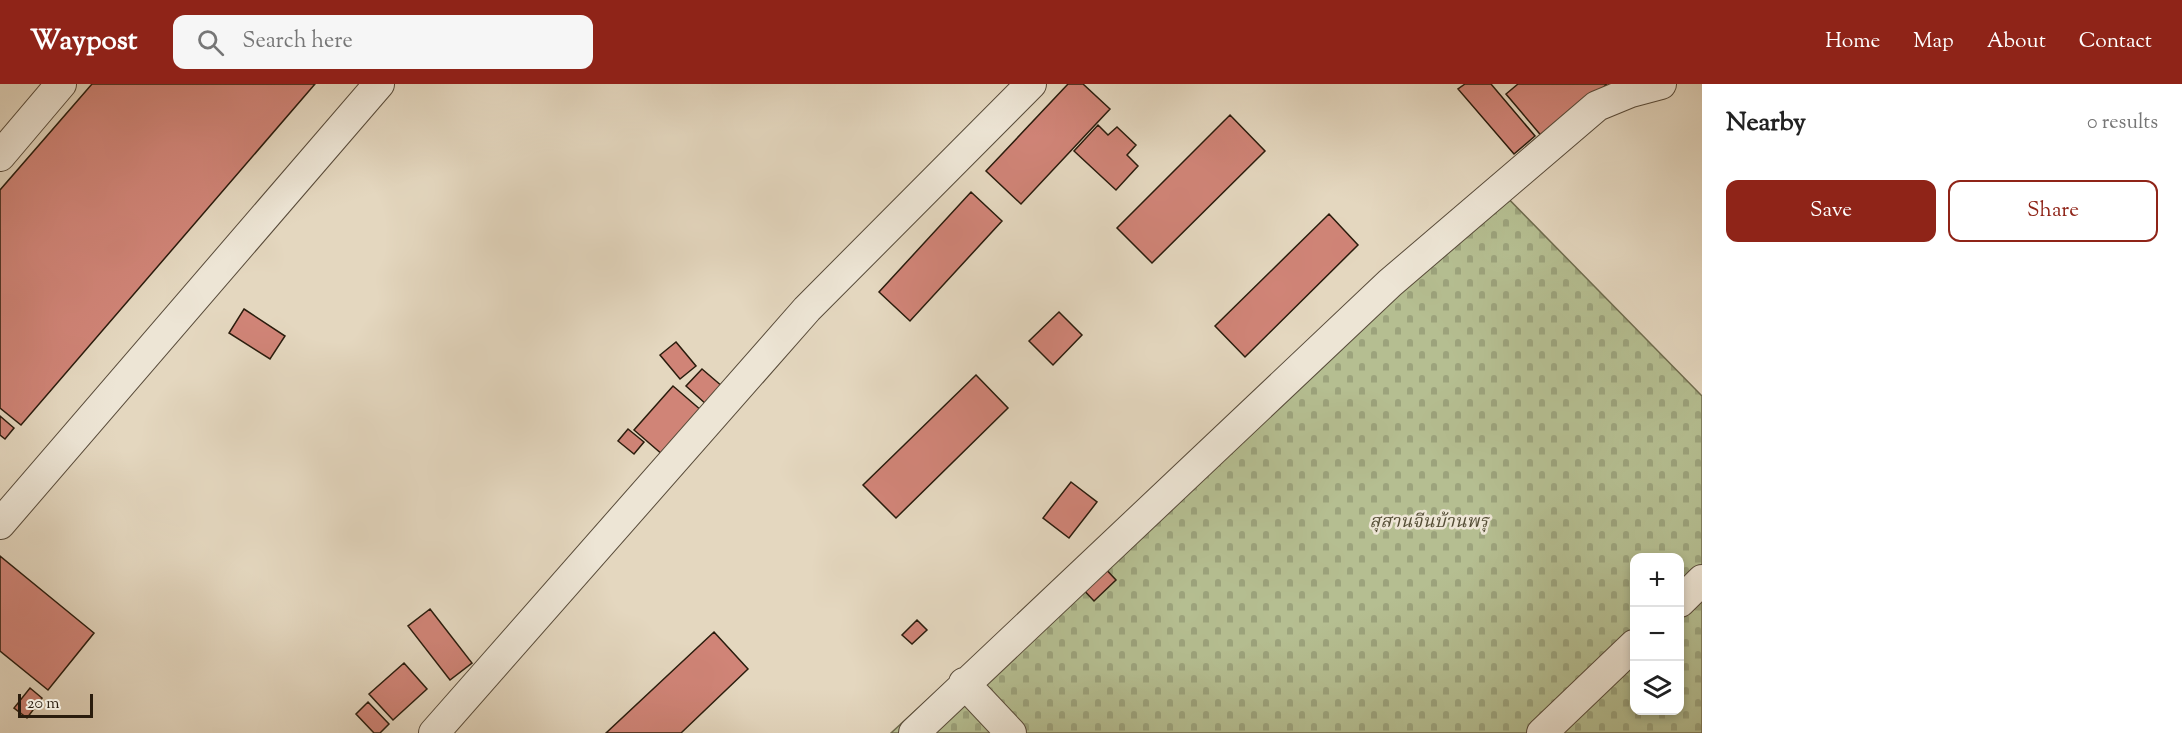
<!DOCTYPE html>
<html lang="en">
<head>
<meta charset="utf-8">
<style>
  :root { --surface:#fff; --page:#f6f6f6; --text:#222; --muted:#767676; --line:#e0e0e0; --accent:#8f2418 }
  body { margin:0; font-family:"Sorts Mill Goudy","Noto Serif Thai",serif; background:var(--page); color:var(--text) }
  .controls { position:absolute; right:18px; bottom:18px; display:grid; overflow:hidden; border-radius:12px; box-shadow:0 3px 9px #0003 }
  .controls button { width:54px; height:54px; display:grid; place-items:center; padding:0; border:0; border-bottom:2px solid var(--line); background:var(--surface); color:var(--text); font:30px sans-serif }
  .scale { position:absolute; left:18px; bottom:15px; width:75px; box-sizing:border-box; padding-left:6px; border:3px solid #2a1c0d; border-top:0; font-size:16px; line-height:21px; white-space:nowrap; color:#2a1c0d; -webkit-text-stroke:4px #ede5d5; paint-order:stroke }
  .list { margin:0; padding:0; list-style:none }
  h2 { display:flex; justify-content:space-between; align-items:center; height:78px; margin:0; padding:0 24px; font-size:26px }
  h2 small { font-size:20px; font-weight:400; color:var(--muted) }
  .actions { display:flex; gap:12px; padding:18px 24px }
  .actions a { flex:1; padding:14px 0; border:2px solid var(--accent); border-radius:12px; text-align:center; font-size:21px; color:var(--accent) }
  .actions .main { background:var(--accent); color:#fff }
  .icon { flex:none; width:33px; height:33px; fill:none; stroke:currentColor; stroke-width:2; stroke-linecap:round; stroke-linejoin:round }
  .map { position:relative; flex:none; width:1702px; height:649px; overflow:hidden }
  header { display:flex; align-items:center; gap:36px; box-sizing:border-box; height:84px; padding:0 30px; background:var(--accent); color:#fff }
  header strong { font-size:28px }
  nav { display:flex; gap:33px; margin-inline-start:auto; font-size:21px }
  .search { width:420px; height:54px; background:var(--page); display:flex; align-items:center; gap:15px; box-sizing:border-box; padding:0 21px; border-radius:12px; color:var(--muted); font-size:22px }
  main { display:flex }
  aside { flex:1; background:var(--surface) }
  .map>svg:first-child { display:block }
  .cemetery { fill:url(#cemetery-stones); stroke:#706d4f; stroke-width:1.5; fill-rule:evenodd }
  .building { fill:#d08477; stroke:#2a1c0d; stroke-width:1.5 }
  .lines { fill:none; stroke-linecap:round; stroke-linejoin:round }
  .minor-casing { stroke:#584b3a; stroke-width:32 }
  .minor { stroke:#ede5d5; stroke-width:30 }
  .labels { text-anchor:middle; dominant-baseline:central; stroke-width:5; stroke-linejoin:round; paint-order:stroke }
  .park-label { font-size:18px; font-style:italic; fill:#544d35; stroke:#ede5d5 }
</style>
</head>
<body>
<header>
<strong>Waypost</strong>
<div class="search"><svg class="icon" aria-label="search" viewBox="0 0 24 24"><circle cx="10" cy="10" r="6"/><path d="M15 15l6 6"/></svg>Search here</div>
<nav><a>Home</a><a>Map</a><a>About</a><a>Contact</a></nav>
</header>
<main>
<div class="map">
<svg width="1702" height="649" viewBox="0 0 1702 649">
  <defs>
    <pattern id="cemetery-stones" width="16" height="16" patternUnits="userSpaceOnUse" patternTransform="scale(1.5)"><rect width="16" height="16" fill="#b5be91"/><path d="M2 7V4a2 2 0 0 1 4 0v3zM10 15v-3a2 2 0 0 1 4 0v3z" fill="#9ca37c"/></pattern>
  </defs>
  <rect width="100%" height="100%" fill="#e4d7bf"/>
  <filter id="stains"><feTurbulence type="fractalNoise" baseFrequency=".00333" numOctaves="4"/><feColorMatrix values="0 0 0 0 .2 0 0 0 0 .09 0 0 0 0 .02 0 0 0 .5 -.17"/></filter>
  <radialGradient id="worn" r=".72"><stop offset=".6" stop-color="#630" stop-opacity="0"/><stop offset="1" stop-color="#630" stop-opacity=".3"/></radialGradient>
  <!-- cemetery -->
  <path class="cemetery" d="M 1492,98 L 1702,312 L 1702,649 L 891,649 ZM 1634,474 L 1680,474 L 1680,626 L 1634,626 Z"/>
  <!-- building -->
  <path class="building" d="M 92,0 L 315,0 L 21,341 L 0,324 L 0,106 Z
    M 1068,0 L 1083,0 L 1110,25 L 1021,120 L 986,87 Z
    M 1465,0 L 1491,0 L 1535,52 L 1514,70 L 1458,5 Z
    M 1518,0 L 1607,0 L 1544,55 L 1506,10 Z
    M 1230,31 L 1265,67 L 1152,179 L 1117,144 Z
    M 1098,41 L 1108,51 L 1117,43 L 1136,61 L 1127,71 L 1138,82 L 1116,106 L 1074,67 Z
    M 971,108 L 1002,137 L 910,237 L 879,208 Z
    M 1329,130 L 1358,161 L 1245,273 L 1215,242 Z
    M 244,225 L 285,252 L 270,275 L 229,249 Z
    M 1059,228 L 1082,251 L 1053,281 L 1029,257 Z
    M 676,258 L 696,282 L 680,295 L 660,271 Z
    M 702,285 L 723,303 L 707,321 L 686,302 Z
    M 976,291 L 1008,324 L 896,434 L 863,401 Z
    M 673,302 L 702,327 L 663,371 L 634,346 Z
    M 0,332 L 14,344 L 5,355 L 0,351 Z
    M 628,345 L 644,358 L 634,370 L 618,357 Z
    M 1071,398 L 1097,418 L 1069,454 L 1043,434 Z
    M 0,472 L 94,549 L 48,606 L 0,567 Z
    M 1101,480 L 1116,496 L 1094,517 L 1079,501 Z
    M 430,525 L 472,579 L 450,596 L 408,542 Z
    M 917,536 L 927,546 L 912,560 L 902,551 Z
    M 714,548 L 748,585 L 681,649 L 606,649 Z
    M 404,579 L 427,605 L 393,636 L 369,610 Z
    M 30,604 L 42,614 L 27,634 L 14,624 Z
    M 368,618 L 389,640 L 380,649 L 374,649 L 356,630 Z"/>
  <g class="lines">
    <!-- minor casing -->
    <g class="minor-casing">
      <path id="minor" d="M 0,72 L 61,0
        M 0,440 L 379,0
        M 1680,518 L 1702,496
        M 964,599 L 1011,649
        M 434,649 L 807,225 L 1031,0
        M 914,649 L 1390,199 L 1597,22 L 1631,8 L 1661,0
        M 1542,649 L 1634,561"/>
    </g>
    <!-- minor -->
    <use href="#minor" class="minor"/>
  </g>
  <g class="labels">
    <!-- park labels -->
    <g class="park-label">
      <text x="1429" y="439">สุสานจีนบ้านพรุ</text>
    </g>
  </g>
  <rect width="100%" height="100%" filter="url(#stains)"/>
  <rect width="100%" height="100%" fill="url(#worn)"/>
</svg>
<div class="controls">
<button>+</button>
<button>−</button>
<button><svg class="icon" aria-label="layers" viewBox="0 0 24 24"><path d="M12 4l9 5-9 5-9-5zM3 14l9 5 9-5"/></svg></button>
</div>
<div class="scale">20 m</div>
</div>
<aside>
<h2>Nearby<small>0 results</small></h2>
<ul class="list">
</ul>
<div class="actions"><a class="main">Save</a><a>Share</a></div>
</aside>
</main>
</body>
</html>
